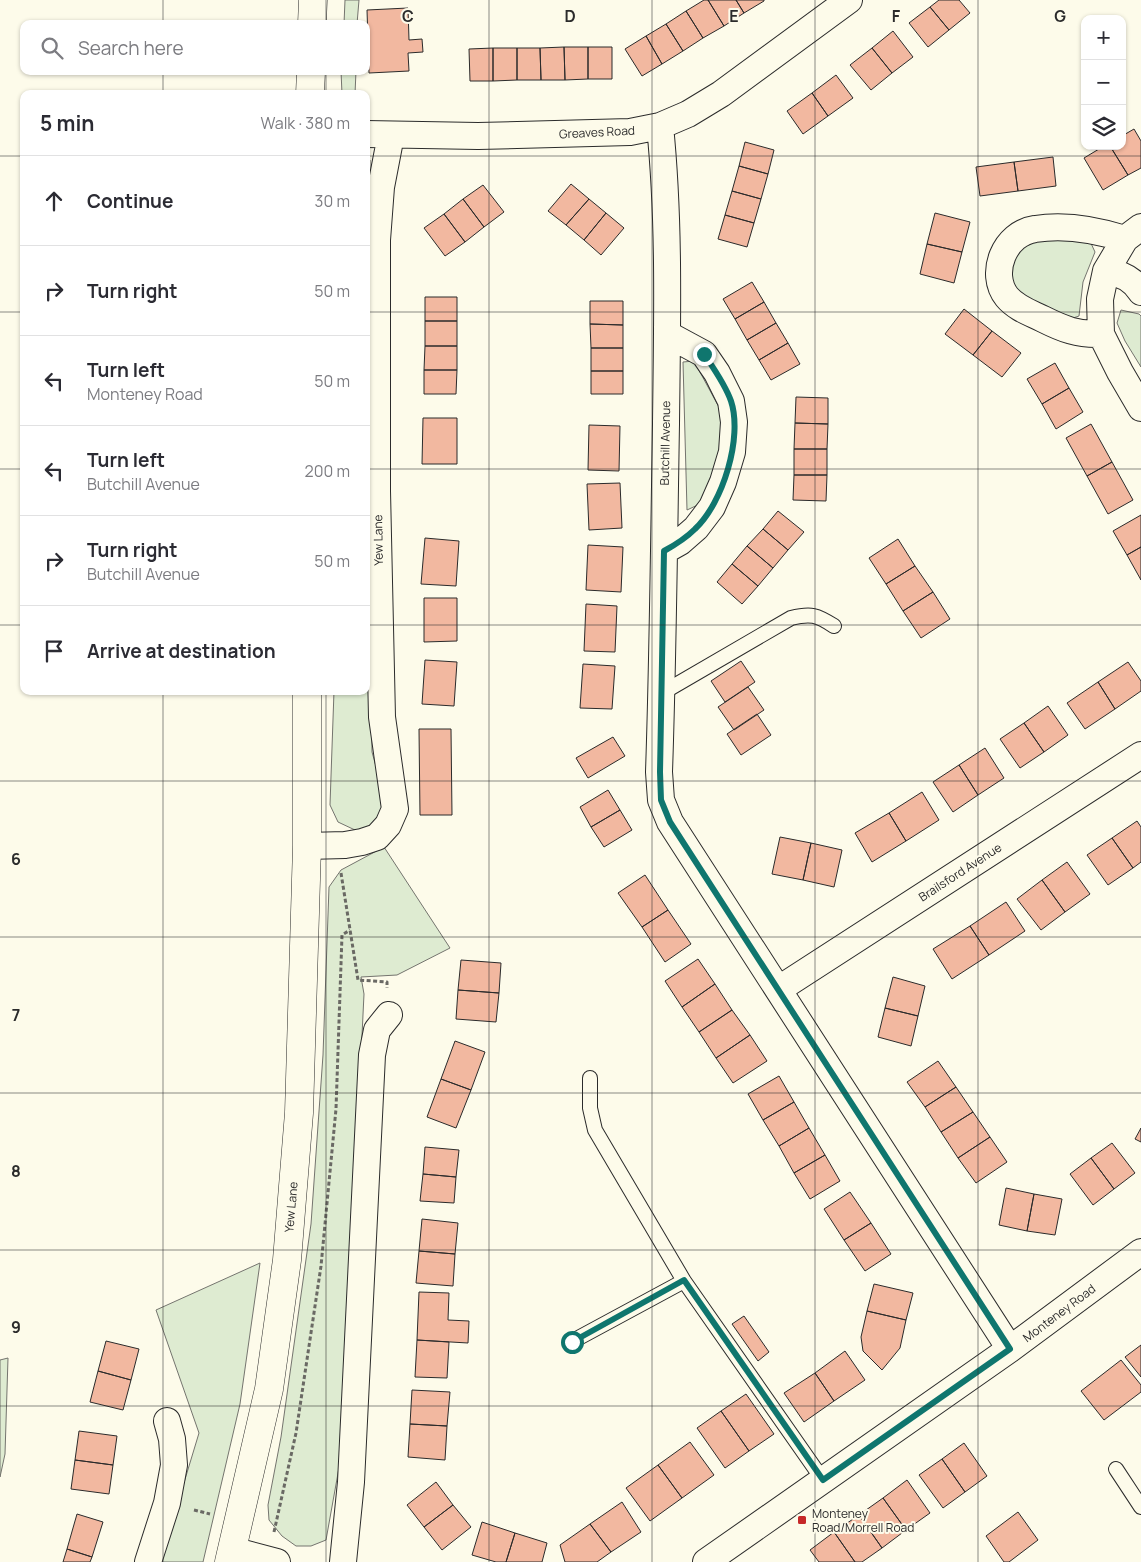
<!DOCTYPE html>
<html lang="en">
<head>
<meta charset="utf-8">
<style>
  :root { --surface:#fff; --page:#f2f2f3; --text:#2b2b33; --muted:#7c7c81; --line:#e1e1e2 }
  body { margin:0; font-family:Manrope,sans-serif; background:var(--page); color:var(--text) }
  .controls { position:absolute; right:15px; top:15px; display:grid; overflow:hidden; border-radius:10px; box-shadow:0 1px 4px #0004 }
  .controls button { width:45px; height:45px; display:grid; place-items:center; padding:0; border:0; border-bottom:1px solid var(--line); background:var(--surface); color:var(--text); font:25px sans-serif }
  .stop { position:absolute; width:15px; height:15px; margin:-11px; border:4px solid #0f766e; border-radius:50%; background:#fff }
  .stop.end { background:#0f766e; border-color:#fff; box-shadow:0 1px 5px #0008 }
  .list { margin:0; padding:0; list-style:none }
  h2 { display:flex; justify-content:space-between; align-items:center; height:65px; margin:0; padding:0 20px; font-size:21px }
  h2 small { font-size:16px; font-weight:400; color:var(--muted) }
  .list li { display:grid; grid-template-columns:32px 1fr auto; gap:15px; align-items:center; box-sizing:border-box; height:90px; padding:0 20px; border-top:1px solid var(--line) }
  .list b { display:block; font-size:19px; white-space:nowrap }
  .list p { margin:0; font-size:16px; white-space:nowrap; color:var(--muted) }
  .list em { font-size:16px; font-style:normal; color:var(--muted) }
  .icon { flex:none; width:28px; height:28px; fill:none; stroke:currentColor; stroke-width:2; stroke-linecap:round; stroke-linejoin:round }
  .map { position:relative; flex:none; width:1141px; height:1562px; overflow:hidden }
  .search { position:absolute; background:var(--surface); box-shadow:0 1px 4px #0004; left:20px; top:20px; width:350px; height:55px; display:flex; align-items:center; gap:12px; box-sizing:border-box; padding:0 18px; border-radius:10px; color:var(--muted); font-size:19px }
  .panel { position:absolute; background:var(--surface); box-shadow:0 1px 4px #0004; left:20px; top:90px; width:350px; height:605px; border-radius:10px }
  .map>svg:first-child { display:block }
  .green { fill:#deebd1; stroke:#74746e }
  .building { fill:#f2b8a0; stroke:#2b2b2b }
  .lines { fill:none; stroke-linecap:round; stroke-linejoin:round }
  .service-casing { stroke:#2b2b2b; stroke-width:16 }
  .minor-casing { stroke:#2b2b2b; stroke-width:28 }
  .secondary-casing { stroke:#2b2b2b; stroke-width:29 }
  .path { stroke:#6a6964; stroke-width:3; stroke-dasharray:4 2.5; stroke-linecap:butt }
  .service { stroke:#fdfbea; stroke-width:14 }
  .minor { stroke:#fdfbea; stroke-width:26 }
  .secondary { stroke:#fdfbea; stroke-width:28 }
  .route { stroke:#0f766e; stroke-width:6 }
  .grid { fill:none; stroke:#2b2b2b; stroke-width:1; stroke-opacity:0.55 }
  .poi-dot { fill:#c62828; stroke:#fdfbea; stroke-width:2 }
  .labels { text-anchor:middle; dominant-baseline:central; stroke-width:4; stroke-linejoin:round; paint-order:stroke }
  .street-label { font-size:12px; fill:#2b2b2b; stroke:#fdfbea }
  .poi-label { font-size:12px; fill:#2b2b2b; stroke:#fdfbea; text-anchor:start }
  .grid-label { font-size:16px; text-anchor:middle; font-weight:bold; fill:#2b2b2b; stroke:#fdfbea; stroke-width:4; stroke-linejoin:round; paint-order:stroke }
</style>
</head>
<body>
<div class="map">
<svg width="1141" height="1562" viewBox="0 0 1141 1562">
  <rect width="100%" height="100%" fill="#fdfbea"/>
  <!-- green -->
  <path class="green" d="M 345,0 L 359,0 L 357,24 L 344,24 Z
    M 341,71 L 356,71 L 355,94 L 342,94 Z
    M 366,158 L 370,160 L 368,447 L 372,752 L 386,802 L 381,819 L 370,828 L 355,830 L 338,822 L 330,805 L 334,691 L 366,691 Z
    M 1089,239 L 1095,252 L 1083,282 L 1079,316 L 1070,319 L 1017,293 L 1010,280 L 1011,265 L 1019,249 L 1037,240 Z
    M 1121,310 L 1139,314 L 1141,316 L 1141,367 L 1125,341 L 1117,323 Z
    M 694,361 L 721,411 L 721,452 L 702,503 L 687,510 L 683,362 Z
    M 384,847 L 450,948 L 397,975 L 361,977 L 364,994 L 342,1451 L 326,1540 L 311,1546 L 296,1546 L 282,1536 L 269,1520 L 268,1505 L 281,1437 L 311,1224 L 323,1055 L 329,887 L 341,870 Z
    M 260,1263 L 240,1404 L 203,1562 L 160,1562 L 199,1433 L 156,1310 Z
    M 8,1358 L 5,1454 L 0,1477 L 0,1360 Z"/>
  <!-- building -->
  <path class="building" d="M 704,0 L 708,0 L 724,26 L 703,38 L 686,11 Z
    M 708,0 L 736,0 L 744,13 L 724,26 Z
    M 736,0 L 764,0 L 764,1 L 744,13 Z
    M 939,0 L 959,0 L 970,13 L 949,30 L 930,7 Z
    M 930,7 L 949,30 L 928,47 L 909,23 Z
    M 408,8 L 409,40 L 422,39 L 423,52 L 408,53 L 409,71 L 369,73 L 367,10 Z
    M 686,11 L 703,38 L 683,51 L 666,24 Z
    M 666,24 L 683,51 L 662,64 L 646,36 Z
    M 893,31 L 913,57 L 892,73 L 872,48 Z
    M 646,36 L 662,64 L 642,76 L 625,49 Z
    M 564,47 L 565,80 L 541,80 L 540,48 Z
    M 564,47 L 588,47 L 588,79 L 565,80 Z
    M 588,47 L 612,47 L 612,79 L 588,79 Z
    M 493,48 L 493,81 L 470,81 L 469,49 Z
    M 493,48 L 517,48 L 517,80 L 493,81 Z
    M 517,48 L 540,48 L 541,80 L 517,80 Z
    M 872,48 L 892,73 L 871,90 L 850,65 Z
    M 836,75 L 853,98 L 828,116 L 812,93 Z
    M 812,93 L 828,116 L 803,134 L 787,111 Z
    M 1134,129 L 1141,141 L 1141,168 L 1128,175 L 1110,146 L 1122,146 L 1122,136 Z
    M 745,142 L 774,150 L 768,174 L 739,166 Z
    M 1104,146 L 1110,146 L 1128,175 L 1103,190 L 1084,158 Z
    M 1053,157 L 1056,186 L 1018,191 L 1014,162 Z
    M 1014,162 L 1018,191 L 980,196 L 976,167 Z
    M 739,166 L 768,174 L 761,199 L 732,191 Z
    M 571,184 L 589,199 L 566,225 L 548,211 Z
    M 483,185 L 504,212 L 484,227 L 463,199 Z
    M 732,191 L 761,199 L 754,223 L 725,215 Z
    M 463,199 L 484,227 L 465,242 L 444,214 Z
    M 589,199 L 606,213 L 584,240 L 566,225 Z
    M 606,213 L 624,228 L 601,255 L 584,240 Z
    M 935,213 L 970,222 L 962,252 L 927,244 Z
    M 444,214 L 465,242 L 445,256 L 424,228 Z
    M 725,215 L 754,223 L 747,247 L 718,239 Z
    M 927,244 L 962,252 L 954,283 L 920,274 Z
    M 752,282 L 764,302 L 735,319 L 723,299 Z
    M 425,297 L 457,297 L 457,321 L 425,321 Z
    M 590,301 L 623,301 L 623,325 L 590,324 Z
    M 764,302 L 776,323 L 747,340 L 735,319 Z
    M 964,309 L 992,331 L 973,355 L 945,334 Z
    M 425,321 L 457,321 L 457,346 L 425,346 Z
    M 776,323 L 788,343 L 759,360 L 747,340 Z
    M 590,324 L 623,325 L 623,348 L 591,348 Z
    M 992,331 L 1021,353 L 1002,377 L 973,355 Z
    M 788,343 L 800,364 L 771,380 L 759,360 Z
    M 425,346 L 457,346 L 457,370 L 424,370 Z
    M 591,348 L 623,348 L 623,371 L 591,371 Z
    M 1055,363 L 1069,388 L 1042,404 L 1027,379 Z
    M 424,370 L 457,370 L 456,394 L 424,394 Z
    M 591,371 L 623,371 L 623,394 L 591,394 Z
    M 1069,388 L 1083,412 L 1056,429 L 1042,404 Z
    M 796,397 L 828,398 L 828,424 L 795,423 Z
    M 423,418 L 457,418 L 457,464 L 422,464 Z
    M 795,423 L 828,424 L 827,449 L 794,449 Z
    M 1091,424 L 1112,462 L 1087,476 L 1066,438 Z
    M 589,425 L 620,426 L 619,471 L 588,470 Z
    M 794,449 L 827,449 L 827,475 L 794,475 Z
    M 1112,462 L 1133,500 L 1108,514 L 1087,476 Z
    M 794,475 L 827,475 L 826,501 L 793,500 Z
    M 620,483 L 622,528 L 589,530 L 587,484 Z
    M 778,511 L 804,532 L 788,550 L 763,529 Z
    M 1141,515 L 1141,547 L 1127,555 L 1113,531 Z
    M 763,529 L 788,550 L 773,568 L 747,546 Z
    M 425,538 L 459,541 L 456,586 L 421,584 Z
    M 898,539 L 915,566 L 886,584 L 869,558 Z
    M 588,545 L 623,547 L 621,592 L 586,590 Z
    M 747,546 L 773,568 L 758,586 L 732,564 Z
    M 1141,547 L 1141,580 L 1127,555 Z
    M 732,564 L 758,586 L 742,604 L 717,582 Z
    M 915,566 L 933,592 L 903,611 L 886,584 Z
    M 933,592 L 950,619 L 921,638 L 903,611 Z
    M 424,598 L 457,598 L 457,641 L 424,642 Z
    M 586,604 L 617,606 L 615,652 L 584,651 Z
    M 425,660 L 457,662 L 454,706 L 422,704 Z
    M 741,661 L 755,682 L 725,702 L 711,681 Z
    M 1128,662 L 1141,681 L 1141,691 L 1115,709 L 1098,682 Z
    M 583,664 L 615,666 L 612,709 L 580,708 Z
    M 1098,682 L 1115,709 L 1085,729 L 1067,703 Z
    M 748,687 L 764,710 L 734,730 L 718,707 Z
    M 1048,706 L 1068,735 L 1044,752 L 1024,723 Z
    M 757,714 L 771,735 L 741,755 L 727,734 Z
    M 1024,723 L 1044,752 L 1020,768 L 1000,739 Z
    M 419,729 L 451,729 L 452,815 L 420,815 Z
    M 613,737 L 625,756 L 588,778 L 576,758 Z
    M 985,748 L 1004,778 L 978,795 L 959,765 Z
    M 959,765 L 978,795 L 953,812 L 933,782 Z
    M 608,790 L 620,810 L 591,827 L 580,807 Z
    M 922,792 L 939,820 L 906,841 L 889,813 Z
    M 620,810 L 632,830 L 604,847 L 591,827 Z
    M 889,813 L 906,841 L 872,862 L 855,833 Z
    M 1137,821 L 1141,827 L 1141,862 L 1133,868 L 1112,838 Z
    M 780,837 L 811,843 L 803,880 L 772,874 Z
    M 1112,838 L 1133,868 L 1108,885 L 1087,855 Z
    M 811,843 L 842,850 L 834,887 L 803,880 Z
    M 1067,862 L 1090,894 L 1065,912 L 1042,880 Z
    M 645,875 L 668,910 L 642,927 L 618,893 Z
    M 1042,880 L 1065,912 L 1041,930 L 1017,899 Z
    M 1006,902 L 1025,931 L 989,955 L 970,926 Z
    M 668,910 L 691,944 L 665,962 L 642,927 Z
    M 970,926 L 989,955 L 952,979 L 933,949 Z
    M 698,959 L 715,984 L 682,1007 L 665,981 Z
    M 461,960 L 501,963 L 499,993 L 458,990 Z
    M 893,977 L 925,986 L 918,1016 L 885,1008 Z
    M 715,984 L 732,1010 L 699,1032 L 682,1007 Z
    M 458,990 L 499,993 L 496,1022 L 456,1019 Z
    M 885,1008 L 918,1016 L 911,1046 L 878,1037 Z
    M 732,1010 L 750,1035 L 716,1058 L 699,1032 Z
    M 750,1035 L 767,1061 L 733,1083 L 716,1058 Z
    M 455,1041 L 485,1052 L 471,1090 L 441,1079 Z
    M 938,1061 L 956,1087 L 925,1107 L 907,1082 Z
    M 779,1076 L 794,1102 L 763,1120 L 748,1094 Z
    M 441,1079 L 471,1090 L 456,1128 L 427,1117 Z
    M 956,1087 L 973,1112 L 941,1132 L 925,1107 Z
    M 794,1102 L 809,1128 L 779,1146 L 763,1120 Z
    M 973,1112 L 990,1137 L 958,1158 L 941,1132 Z
    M 809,1128 L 825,1155 L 794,1173 L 779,1146 Z
    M 1141,1128 L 1141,1142 L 1135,1139 Z
    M 990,1137 L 1007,1162 L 976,1183 L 958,1158 Z
    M 1112,1143 L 1135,1173 L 1114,1189 L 1091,1158 Z
    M 425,1147 L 459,1150 L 456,1177 L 423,1174 Z
    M 825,1155 L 840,1181 L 810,1199 L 794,1173 Z
    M 1091,1158 L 1114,1189 L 1093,1205 L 1070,1174 Z
    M 423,1174 L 456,1177 L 454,1203 L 420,1201 Z
    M 1006,1188 L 1034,1194 L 1027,1231 L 999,1225 Z
    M 850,1192 L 871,1223 L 844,1240 L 824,1209 Z
    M 1034,1194 L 1062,1199 L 1055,1235 L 1027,1231 Z
    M 422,1219 L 458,1223 L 455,1254 L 419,1251 Z
    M 871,1223 L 891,1254 L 865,1271 L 844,1240 Z
    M 419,1251 L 455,1254 L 453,1286 L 416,1283 Z
    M 874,1284 L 913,1293 L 906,1320 L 867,1311 Z
    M 419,1292 L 449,1293 L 448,1320 L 469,1321 L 468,1343 L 417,1340 Z
    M 867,1311 L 906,1320 L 900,1348 L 882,1370 L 863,1351 L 861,1337 Z
    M 744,1316 L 769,1352 L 758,1361 L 732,1324 Z
    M 417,1340 L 449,1342 L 447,1378 L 415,1377 Z
    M 106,1341 L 139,1349 L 131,1380 L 98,1371 Z
    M 1141,1345 L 1141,1377 L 1125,1357 Z
    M 845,1351 L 865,1380 L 834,1401 L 815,1373 Z
    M 1121,1360 L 1141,1385 L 1141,1392 L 1104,1420 L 1081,1391 Z
    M 98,1371 L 131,1380 L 123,1410 L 90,1402 Z
    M 815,1373 L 834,1401 L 804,1422 L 784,1393 Z
    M 412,1390 L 450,1392 L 447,1426 L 410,1424 Z
    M 746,1394 L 774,1434 L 749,1451 L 721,1411 Z
    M 721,1411 L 749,1451 L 725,1468 L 697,1428 Z
    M 410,1424 L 447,1426 L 445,1460 L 408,1457 Z
    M 79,1431 L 117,1436 L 113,1465 L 75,1460 Z
    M 690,1442 L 714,1475 L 682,1498 L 658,1465 Z
    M 964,1443 L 987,1476 L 965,1492 L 942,1459 Z
    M 942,1459 L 965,1492 L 943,1508 L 919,1475 Z
    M 75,1460 L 113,1465 L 109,1494 L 71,1489 Z
    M 658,1465 L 682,1498 L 650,1521 L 626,1488 Z
    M 907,1480 L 930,1513 L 906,1530 L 883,1498 Z
    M 436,1482 L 453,1505 L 424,1527 L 407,1505 Z
    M 883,1498 L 906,1530 L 882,1548 L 859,1515 Z
    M 622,1502 L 641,1532 L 611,1552 L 590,1524 Z
    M 453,1505 L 471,1527 L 442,1550 L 424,1527 Z
    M 1018,1512 L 1038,1540 L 1009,1562 L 1004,1562 L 986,1536 Z
    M 77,1514 L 103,1522 L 92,1557 L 67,1549 Z
    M 859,1515 L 882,1548 L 862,1562 L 855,1562 L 834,1532 Z
    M 482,1522 L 515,1533 L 506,1562 L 496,1562 L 472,1555 Z
    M 590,1524 L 611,1552 L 597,1562 L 565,1562 L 560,1545 Z
    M 834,1532 L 855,1562 L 819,1562 L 810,1550 Z
    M 515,1533 L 547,1543 L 542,1562 L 506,1562 Z
    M 67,1549 L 92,1557 L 90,1562 L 63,1562 Z"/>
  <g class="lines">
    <!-- service casing -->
    <g class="service-casing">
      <path id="service" d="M 662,693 L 791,618 C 811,613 817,615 834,626
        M 590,1078 L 590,1108 L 595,1130 L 684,1281 L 823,1480
        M 571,1342 L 684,1281
        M 1116,1469 L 1141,1507"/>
    </g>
    <!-- minor casing -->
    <g class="minor-casing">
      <path id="minor" d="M 660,126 C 670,225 667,325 666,424 C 664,540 663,656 659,772 L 661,800 L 670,822 L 1010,1349
        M 366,134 L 478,136 L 630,132 L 660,126 L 688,114 L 721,94 L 849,0
        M 1141,227 L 1125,239 L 1106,271 L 1100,299 L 1101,334 L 1120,372 L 1141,408
        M 1106,271 C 1120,273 1133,279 1141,292
        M 1101,334 C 1078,335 1063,329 1043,319 C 1031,313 1016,308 1007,297 C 988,273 1005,233 1035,229 C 1065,224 1097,230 1125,239
        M 664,551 L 680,542 L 696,528 L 712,507 L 723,482 L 732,452 L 734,422 L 731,401 L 717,373 L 704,354 L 667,334
        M 307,846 L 345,845 L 362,842 L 377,837 L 388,825 L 395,809 L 382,717 L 377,491 L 377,240 L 381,187 L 391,135
        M 779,989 L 1141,755
        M 232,1550 L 277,1562
        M 148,1562 L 167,1503 L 174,1465 L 172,1439 L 167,1421
        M 343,1562 L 351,1482 L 372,1055 L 377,1030 L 389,1015
        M 706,1562 L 1010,1349 L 1141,1252"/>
    </g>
    <!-- secondary casing -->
    <g class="secondary-casing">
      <path id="secondary" d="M 312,24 L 313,0
        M 310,94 L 311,71
        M 229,1562 L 269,1389 L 287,1260 L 299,1113 L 307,846 L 307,691"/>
    </g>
    <!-- path -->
    <path class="path" d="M 341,873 L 358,980 L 387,982 L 387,988
      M 194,1510 L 210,1514
      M 274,1532 L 296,1433 L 321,1266 L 336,1109 L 342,935 L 350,930"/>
    <!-- service -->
    <use href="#service" class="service"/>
    <!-- minor -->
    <use href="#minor" class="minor"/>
    <!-- secondary -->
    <use href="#secondary" class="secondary"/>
  </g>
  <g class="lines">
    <!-- route -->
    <path class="route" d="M 572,1342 L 684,1280 L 823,1480 L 1010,1349 L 670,822 L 661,800 L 660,772 L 664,551 C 675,545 686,538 695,529 C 723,503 743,437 731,401 C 725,384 714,369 704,354"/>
  </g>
  <!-- grid -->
  <path class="grid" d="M 163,0 L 163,24M 326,0 L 326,24M 489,0 L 489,1562M 652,0 L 652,1562M 815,0 L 815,1562M 978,0 L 978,1562M 163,71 L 163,94M 326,71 L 326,94M 0,156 L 24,156M 366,156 L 1141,156M 0,312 L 24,312M 366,312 L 1141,312M 0,469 L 24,469M 366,469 L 1141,469M 0,625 L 24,625M 366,625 L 1141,625M 163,691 L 163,1562M 326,691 L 326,1562M 0,781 L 1141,781M 0,937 L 1141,937M 0,1093 L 1141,1093M 0,1250 L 1141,1250M 0,1406 L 1141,1406"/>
  <!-- markers -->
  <rect class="poi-dot" x="797" y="1515" width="10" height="10" rx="2.5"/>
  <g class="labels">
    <!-- street labels -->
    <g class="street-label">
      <text transform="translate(597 132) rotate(-3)">Greaves Road</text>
      <text transform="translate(665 443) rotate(-89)">Butchill Avenue</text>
      <text transform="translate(378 540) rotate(-91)">Yew Lane</text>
      <text transform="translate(960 872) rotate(-33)">Brailsford Avenue</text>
      <text transform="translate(291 1207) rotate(-85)">Yew Lane</text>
      <text transform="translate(1059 1313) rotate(-37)">Monteney Road</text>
    </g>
    <!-- poi labels -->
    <g class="poi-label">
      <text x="812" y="1513">Monteney<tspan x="812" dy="14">Road/Morrell Road</tspan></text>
    </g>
  </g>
  <g class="grid-label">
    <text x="408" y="22">C</text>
    <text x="570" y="22">D</text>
    <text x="734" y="22">E</text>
    <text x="896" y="22">F</text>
    <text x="1060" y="22">G</text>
    <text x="16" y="865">6</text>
    <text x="16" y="1021">7</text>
    <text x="16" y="1177">8</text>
    <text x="16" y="1333">9</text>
  </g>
</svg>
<div class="controls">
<button>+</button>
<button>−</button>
<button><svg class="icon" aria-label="layers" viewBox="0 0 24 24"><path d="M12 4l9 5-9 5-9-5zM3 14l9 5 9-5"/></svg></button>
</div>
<div class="stop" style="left:572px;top:1342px"></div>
<div class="stop end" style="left:704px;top:354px"></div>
<div class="search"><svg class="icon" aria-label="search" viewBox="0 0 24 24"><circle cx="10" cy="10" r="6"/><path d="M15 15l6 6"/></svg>Search here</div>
<section class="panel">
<h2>5 min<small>Walk · 380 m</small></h2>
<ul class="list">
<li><svg class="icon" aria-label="ahead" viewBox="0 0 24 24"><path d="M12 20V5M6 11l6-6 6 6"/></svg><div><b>Continue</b></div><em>30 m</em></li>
<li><svg class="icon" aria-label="right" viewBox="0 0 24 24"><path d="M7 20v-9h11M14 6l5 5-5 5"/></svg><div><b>Turn right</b></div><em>50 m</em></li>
<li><svg class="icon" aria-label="left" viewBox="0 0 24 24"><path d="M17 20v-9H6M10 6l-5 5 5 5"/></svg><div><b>Turn left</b><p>Monteney Road</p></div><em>50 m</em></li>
<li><svg class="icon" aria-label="left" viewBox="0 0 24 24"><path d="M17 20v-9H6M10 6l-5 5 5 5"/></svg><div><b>Turn left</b><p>Butchill Avenue</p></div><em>200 m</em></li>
<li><svg class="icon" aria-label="right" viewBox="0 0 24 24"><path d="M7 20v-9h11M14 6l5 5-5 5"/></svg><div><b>Turn right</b><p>Butchill Avenue</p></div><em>50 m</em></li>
<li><svg class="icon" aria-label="arrive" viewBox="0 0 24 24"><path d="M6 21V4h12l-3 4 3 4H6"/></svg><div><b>Arrive at destination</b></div></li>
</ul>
</section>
</div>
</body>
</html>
